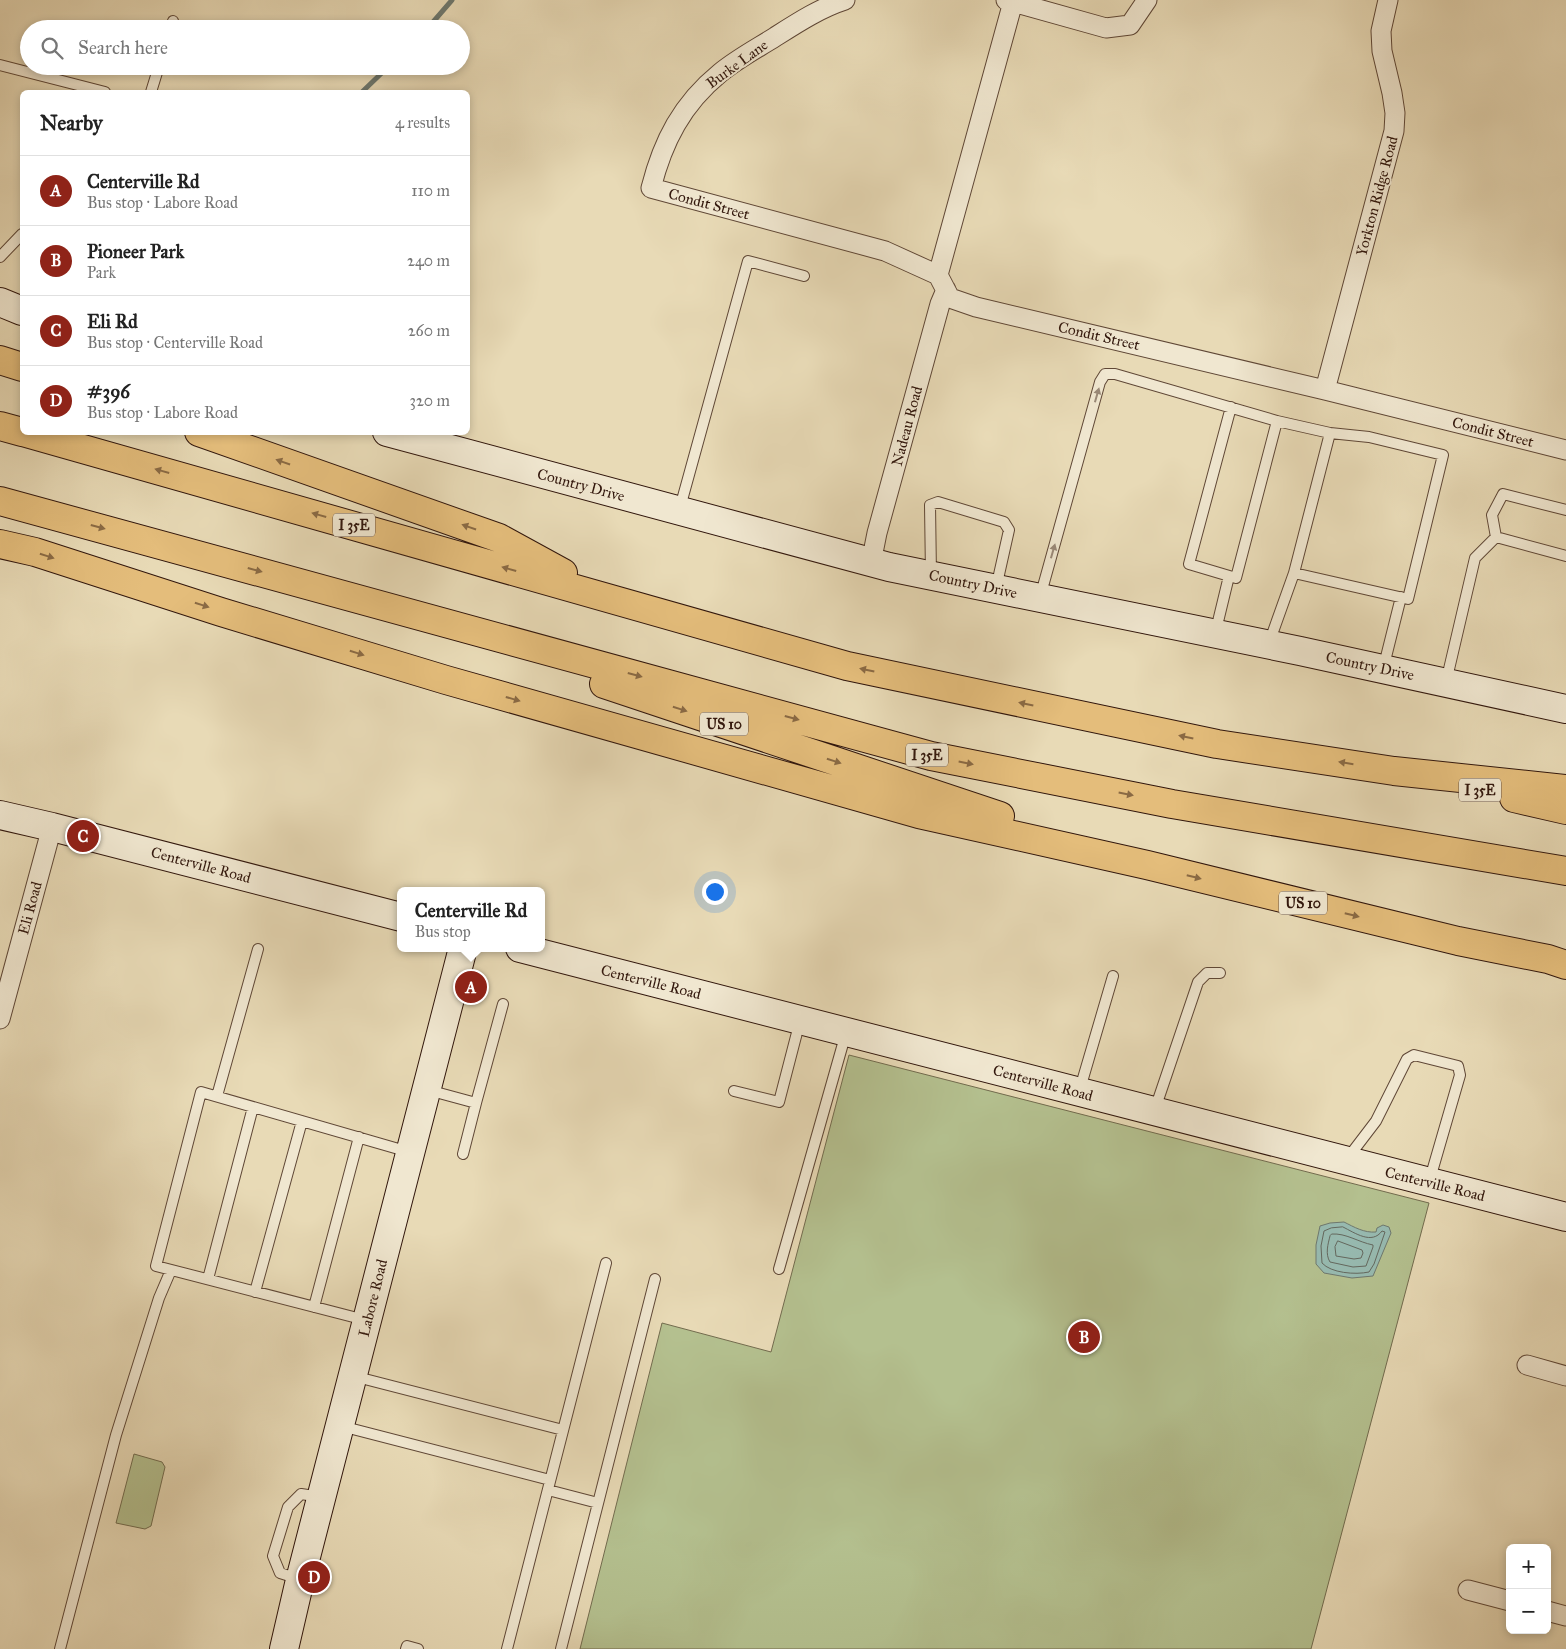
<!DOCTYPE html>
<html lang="en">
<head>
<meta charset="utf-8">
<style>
  :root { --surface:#fff; --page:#f6f6f6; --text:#222; --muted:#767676; --line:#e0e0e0; --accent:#8f2418 }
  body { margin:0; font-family:"IM FELL Great Primer",serif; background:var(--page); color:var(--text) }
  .controls { position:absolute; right:15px; bottom:15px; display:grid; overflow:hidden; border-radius:8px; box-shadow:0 2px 8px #0003 }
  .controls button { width:45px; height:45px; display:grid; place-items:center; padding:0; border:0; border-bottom:1px solid var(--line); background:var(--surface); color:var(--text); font:25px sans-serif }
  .you { position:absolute; left:714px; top:891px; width:18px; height:18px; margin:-12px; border:4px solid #fff; border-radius:50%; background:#1a73e8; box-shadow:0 0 0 8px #1a73e833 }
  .badge { display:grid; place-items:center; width:32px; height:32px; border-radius:50%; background:var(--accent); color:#fff; font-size:16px; font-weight:700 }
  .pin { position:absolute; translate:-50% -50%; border:2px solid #fff; box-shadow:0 1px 5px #0006 }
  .popup { position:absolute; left:397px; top:887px; width:148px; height:65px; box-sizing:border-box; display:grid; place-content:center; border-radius:8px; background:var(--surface); filter:drop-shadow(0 1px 4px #0005); font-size:16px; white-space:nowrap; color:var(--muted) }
  .popup b { font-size:19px; color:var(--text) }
  .popup::after { content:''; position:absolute; left:50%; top:100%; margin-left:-10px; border:10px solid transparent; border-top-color:var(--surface) }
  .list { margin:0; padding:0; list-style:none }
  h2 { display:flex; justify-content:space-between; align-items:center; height:65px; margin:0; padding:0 20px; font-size:21px }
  h2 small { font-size:16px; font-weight:400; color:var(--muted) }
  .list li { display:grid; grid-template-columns:32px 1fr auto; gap:15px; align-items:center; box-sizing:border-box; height:70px; padding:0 20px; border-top:1px solid var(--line) }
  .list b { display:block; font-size:19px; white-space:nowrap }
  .list p { margin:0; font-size:16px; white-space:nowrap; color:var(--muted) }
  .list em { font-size:16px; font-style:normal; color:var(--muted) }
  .icon { flex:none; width:28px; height:28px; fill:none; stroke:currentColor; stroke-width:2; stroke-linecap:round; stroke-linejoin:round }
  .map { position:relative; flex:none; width:1566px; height:1649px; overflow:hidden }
  .search { position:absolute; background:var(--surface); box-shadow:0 2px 8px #0003; left:20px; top:20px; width:450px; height:55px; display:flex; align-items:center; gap:12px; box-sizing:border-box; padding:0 18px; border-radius:28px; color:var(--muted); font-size:19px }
  .panel { position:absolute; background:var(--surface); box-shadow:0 2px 8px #0003; left:20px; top:90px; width:450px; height:345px; border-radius:8px }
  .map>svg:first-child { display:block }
  .green { fill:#b4c08f; stroke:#726b4e }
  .water { fill:#97bab0; stroke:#6e786e }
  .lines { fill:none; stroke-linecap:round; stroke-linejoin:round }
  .shore { stroke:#64685e; stroke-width:1 }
  .stream { stroke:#6e786e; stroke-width:5 }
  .lane-casing { stroke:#5f4736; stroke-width:12 }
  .street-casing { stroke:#5f4736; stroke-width:21 }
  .secondary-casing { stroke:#31160c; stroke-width:30 }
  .highway-casing { stroke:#31160c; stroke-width:30 }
  .lane { stroke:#f0e7d0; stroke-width:10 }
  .street { stroke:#f0e7d0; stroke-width:19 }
  .secondary { stroke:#f0e7d0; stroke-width:28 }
  .highway { stroke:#e4bd7b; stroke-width:28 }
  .oneway { fill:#9a8978 }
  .oneway2 { fill:#8a6a44 }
  .labels { text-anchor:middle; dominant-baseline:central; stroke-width:4; stroke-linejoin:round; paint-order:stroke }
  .shield { fill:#f0e7d0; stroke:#6a5547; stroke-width:1 }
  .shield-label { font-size:14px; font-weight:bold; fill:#31160c }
  .street-label { font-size:15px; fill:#31160c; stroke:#f0e7d0 }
</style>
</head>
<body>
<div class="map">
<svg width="1566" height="1649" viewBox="0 0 1566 1649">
  <rect width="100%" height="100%" fill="#e8dab6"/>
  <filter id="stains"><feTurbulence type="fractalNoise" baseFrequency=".004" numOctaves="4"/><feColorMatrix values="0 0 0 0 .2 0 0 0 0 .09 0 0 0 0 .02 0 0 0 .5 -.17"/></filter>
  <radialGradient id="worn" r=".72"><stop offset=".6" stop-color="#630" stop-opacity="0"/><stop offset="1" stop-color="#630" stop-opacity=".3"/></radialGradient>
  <!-- green -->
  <path class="green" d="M 849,1055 L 1429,1203 L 1311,1649 L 580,1649 L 662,1323 L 771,1352 Z
    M 134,1454 L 162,1462 L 165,1467 L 151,1526 L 145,1529 L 116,1523 Z"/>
  <!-- water -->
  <path class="water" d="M 1344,1222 C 1354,1227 1364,1233 1376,1232 L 1377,1228 L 1383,1225 L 1389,1227 L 1391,1233 L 1373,1276 L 1352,1278 L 1324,1273 L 1316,1264 L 1316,1245 L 1320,1226 L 1330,1223 Z"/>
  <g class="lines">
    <!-- shore -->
    <path class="shore" d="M 1343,1227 C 1355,1233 1372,1245 1382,1231 L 1385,1232 L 1374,1264 L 1369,1272 C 1355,1275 1331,1273 1322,1263 L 1321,1246 L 1324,1231 L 1331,1228 Z
      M 1332,1234 C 1346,1233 1358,1242 1373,1245 L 1373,1247 L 1366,1266 L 1353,1267 L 1330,1262 C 1325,1254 1328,1244 1330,1236 Z
      M 1338,1241 L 1362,1250 L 1363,1253 L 1361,1258 L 1354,1259 L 1336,1256 L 1335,1247 Z"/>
    <!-- stream -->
    <path class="stream" d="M 427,29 L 452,0
      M 362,92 L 389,66"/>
    <!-- lane casing -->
    <g class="lane-casing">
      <path id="lane" d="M 170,29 L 173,21
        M 0,65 L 105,92
        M 151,92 L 159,66
        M 0,257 L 22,234
        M 1566,510 L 1503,494 L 1492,515 L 1496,537 L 1566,556
        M 679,511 L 748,261 L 804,276
        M 1294,573 L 1408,599 L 1443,455 L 1369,437 L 1330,433
        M 931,575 L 930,505 L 938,502 L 1004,522 L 1009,530 L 996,588
        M 1040,597 L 1100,382 L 1105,374 L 1115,374 L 1277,421 L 1236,578 L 1189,564 L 1231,407
        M 1215,634 L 1229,576
        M 1269,643 L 1294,573 L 1330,433 L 1277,421
        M 1383,669 L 1401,597
        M 1446,682 L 1475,558 L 1496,537
        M 428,1090 L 476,1103 L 503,1004
        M 734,1091 L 779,1102 L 800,1021
        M 1079,1092 L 1113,976
        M 217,1096 L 258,949
        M 1155,1109 L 1198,982 L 1207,973 L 1220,973
        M 463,1154 L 476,1103
        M 1347,1159 L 1376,1121 L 1407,1059 L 1414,1055 L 1458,1066 L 1460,1075 L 1429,1182
        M 779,1269 L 846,1033
        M 208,1279 L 253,1107
        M 255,1292 L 302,1121
        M 314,1307 L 359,1137
        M 365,1320 L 156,1266 L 201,1092 L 409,1152
        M 353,1376 L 563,1430
        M 341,1426 L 550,1480
        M 548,1490 L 598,1503
        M 299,1579 L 280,1573 L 273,1556 L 288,1507 L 301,1494 L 321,1497
        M 60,1649 L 116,1435 L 159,1298 L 171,1270
        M 406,1649 L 407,1646 L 418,1649
        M 507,1649 L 606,1263
        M 561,1649 L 655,1279"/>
    </g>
    <!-- street casing -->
    <g class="street-casing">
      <path id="street" d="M 845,0 C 820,8 797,23 775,37 C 756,49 737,59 720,73 C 682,104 663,141 651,188 L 885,251 L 938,275 L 950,298 L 976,307 L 1325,390 L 1566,450
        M 1006,0 L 1106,28 L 1130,25 L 1147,0
        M 938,275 L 1013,2
        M 1325,390 L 1394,131 L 1395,113 L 1392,93 L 1382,51 L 1381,31 L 1388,0
        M 871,563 L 877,533 L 940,304 L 946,290
        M 0,1019 L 52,827
        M 1527,1365 L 1566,1376
        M 1468,1590 L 1510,1601
        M 1547,1611 L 1566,1616"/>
    </g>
    <!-- secondary casing -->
    <g class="secondary-casing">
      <path id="secondary" d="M 0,302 L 22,311
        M 387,432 L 889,567 L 1300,651 L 1566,709
        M 0,815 L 52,827 L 401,917
        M 520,948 L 1566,1217
        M 284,1649 L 300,1580 L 463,948"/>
    </g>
    <!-- highway casing -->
    <g class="highway-casing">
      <path id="highway" d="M 0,360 L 22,367
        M 0,426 L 22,432
        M 23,432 L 847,666 L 1217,744 L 1394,771 L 1566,789
        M 199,432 L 499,538 L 563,573
        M 0,501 L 931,756 L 1172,804 L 1566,871
        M 0,544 L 35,552 L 221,612 L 446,680 L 919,814 L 1147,865 L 1458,941 L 1548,959 L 1566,965
        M 604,684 L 1000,816
        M 1514,798 L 1566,810"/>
    </g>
    <!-- lane -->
    <use href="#lane" class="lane"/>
    <!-- street -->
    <use href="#street" class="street"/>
    <!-- secondary -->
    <use href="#secondary" class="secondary"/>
    <!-- highway -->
    <use href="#highway" class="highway"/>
  </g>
  <!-- one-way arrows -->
  <defs><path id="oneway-solid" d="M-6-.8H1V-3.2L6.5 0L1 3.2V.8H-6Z" transform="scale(1.25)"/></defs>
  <g class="oneway">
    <use href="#oneway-solid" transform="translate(1097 395) rotate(-74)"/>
    <use href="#oneway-solid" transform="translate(1053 551) rotate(-74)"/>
  </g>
  <g class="oneway2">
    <use href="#oneway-solid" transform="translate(283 462) rotate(-161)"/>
    <use href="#oneway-solid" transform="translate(162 471) rotate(-164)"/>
    <use href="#oneway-solid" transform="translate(319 515) rotate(-164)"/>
    <use href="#oneway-solid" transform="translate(98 527) rotate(15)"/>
    <use href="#oneway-solid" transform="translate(469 527) rotate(-161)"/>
    <use href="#oneway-solid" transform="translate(47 556) rotate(18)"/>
    <use href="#oneway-solid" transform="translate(509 569) rotate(-164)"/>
    <use href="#oneway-solid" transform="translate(255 570) rotate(15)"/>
    <use href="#oneway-solid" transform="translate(202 605) rotate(18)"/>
    <use href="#oneway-solid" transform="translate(357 653) rotate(17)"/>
    <use href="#oneway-solid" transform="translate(867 670) rotate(-168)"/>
    <use href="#oneway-solid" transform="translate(635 675) rotate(15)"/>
    <use href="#oneway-solid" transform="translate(513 699) rotate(16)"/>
    <use href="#oneway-solid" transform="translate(1026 704) rotate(-168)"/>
    <use href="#oneway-solid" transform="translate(680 709) rotate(18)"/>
    <use href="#oneway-solid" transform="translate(792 718) rotate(15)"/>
    <use href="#oneway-solid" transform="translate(1186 737) rotate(-168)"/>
    <use href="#oneway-solid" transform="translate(834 761) rotate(18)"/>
    <use href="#oneway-solid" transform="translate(966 763) rotate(11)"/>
    <use href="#oneway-solid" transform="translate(1346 763) rotate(-171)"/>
    <use href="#oneway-solid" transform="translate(1126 794) rotate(11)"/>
    <use href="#oneway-solid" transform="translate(1194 877) rotate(14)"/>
    <use href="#oneway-solid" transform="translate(1352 915) rotate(14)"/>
  </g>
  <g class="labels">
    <!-- shield labels -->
    <g class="shield">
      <rect x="333" y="513.5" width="42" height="23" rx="4"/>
      <rect x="700" y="712.5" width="48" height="23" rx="4"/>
      <rect x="906" y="743.5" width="42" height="23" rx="4"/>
      <rect x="1459" y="778.5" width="42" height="23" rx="4"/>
      <rect x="1279" y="891.5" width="48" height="23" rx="4"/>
    </g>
    <g class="shield-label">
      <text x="354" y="525">I 35E</text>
      <text x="724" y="724">US 10</text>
      <text x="927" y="755">I 35E</text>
      <text x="1480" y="790">I 35E</text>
      <text x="1303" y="903">US 10</text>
    </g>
    <!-- street labels -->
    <g class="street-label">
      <text transform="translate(737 64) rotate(-36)">Burke Lane</text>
      <text transform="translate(1377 196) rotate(-75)">Yorkton Ridge Road</text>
      <text transform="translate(709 204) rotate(15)">Condit Street</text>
      <text transform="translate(1099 336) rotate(13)">Condit Street</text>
      <text transform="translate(907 426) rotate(-75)">Nadeau Road</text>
      <text transform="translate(1493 432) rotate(14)">Condit Street</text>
      <text transform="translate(581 485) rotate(15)">Country Drive</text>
      <text transform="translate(973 584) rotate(12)">Country Drive</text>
      <text transform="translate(1370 666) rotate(12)">Country Drive</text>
      <text transform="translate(201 865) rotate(15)">Centerville Road</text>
      <text transform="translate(30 908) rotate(-75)">Eli Road</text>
      <text transform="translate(651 982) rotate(14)">Centerville Road</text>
      <text transform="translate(1043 1083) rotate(15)">Centerville Road</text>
      <text transform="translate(1435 1184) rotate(14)">Centerville Road</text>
      <text transform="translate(373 1298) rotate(-76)">Labore Road</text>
    </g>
  </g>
  <rect width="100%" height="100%" filter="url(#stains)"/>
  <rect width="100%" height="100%" fill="url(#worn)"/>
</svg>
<div class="controls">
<button>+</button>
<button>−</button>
</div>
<div class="you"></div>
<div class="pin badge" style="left:471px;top:987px">A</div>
<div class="popup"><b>Centerville Rd</b>Bus stop</div>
<div class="pin badge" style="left:1084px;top:1337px">B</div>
<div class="pin badge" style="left:83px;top:836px">C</div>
<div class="pin badge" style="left:314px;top:1577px">D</div>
<div class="search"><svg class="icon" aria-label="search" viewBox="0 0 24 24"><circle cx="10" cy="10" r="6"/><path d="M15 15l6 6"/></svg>Search here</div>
<section class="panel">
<h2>Nearby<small>4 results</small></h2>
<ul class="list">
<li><span class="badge">A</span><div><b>Centerville Rd</b><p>Bus stop · Labore Road</p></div><em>110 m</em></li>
<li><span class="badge">B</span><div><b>Pioneer Park</b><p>Park</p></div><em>240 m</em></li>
<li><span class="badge">C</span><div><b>Eli Rd</b><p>Bus stop · Centerville Road</p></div><em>260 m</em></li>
<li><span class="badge">D</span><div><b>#396</b><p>Bus stop · Labore Road</p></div><em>320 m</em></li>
</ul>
</section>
</div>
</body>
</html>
